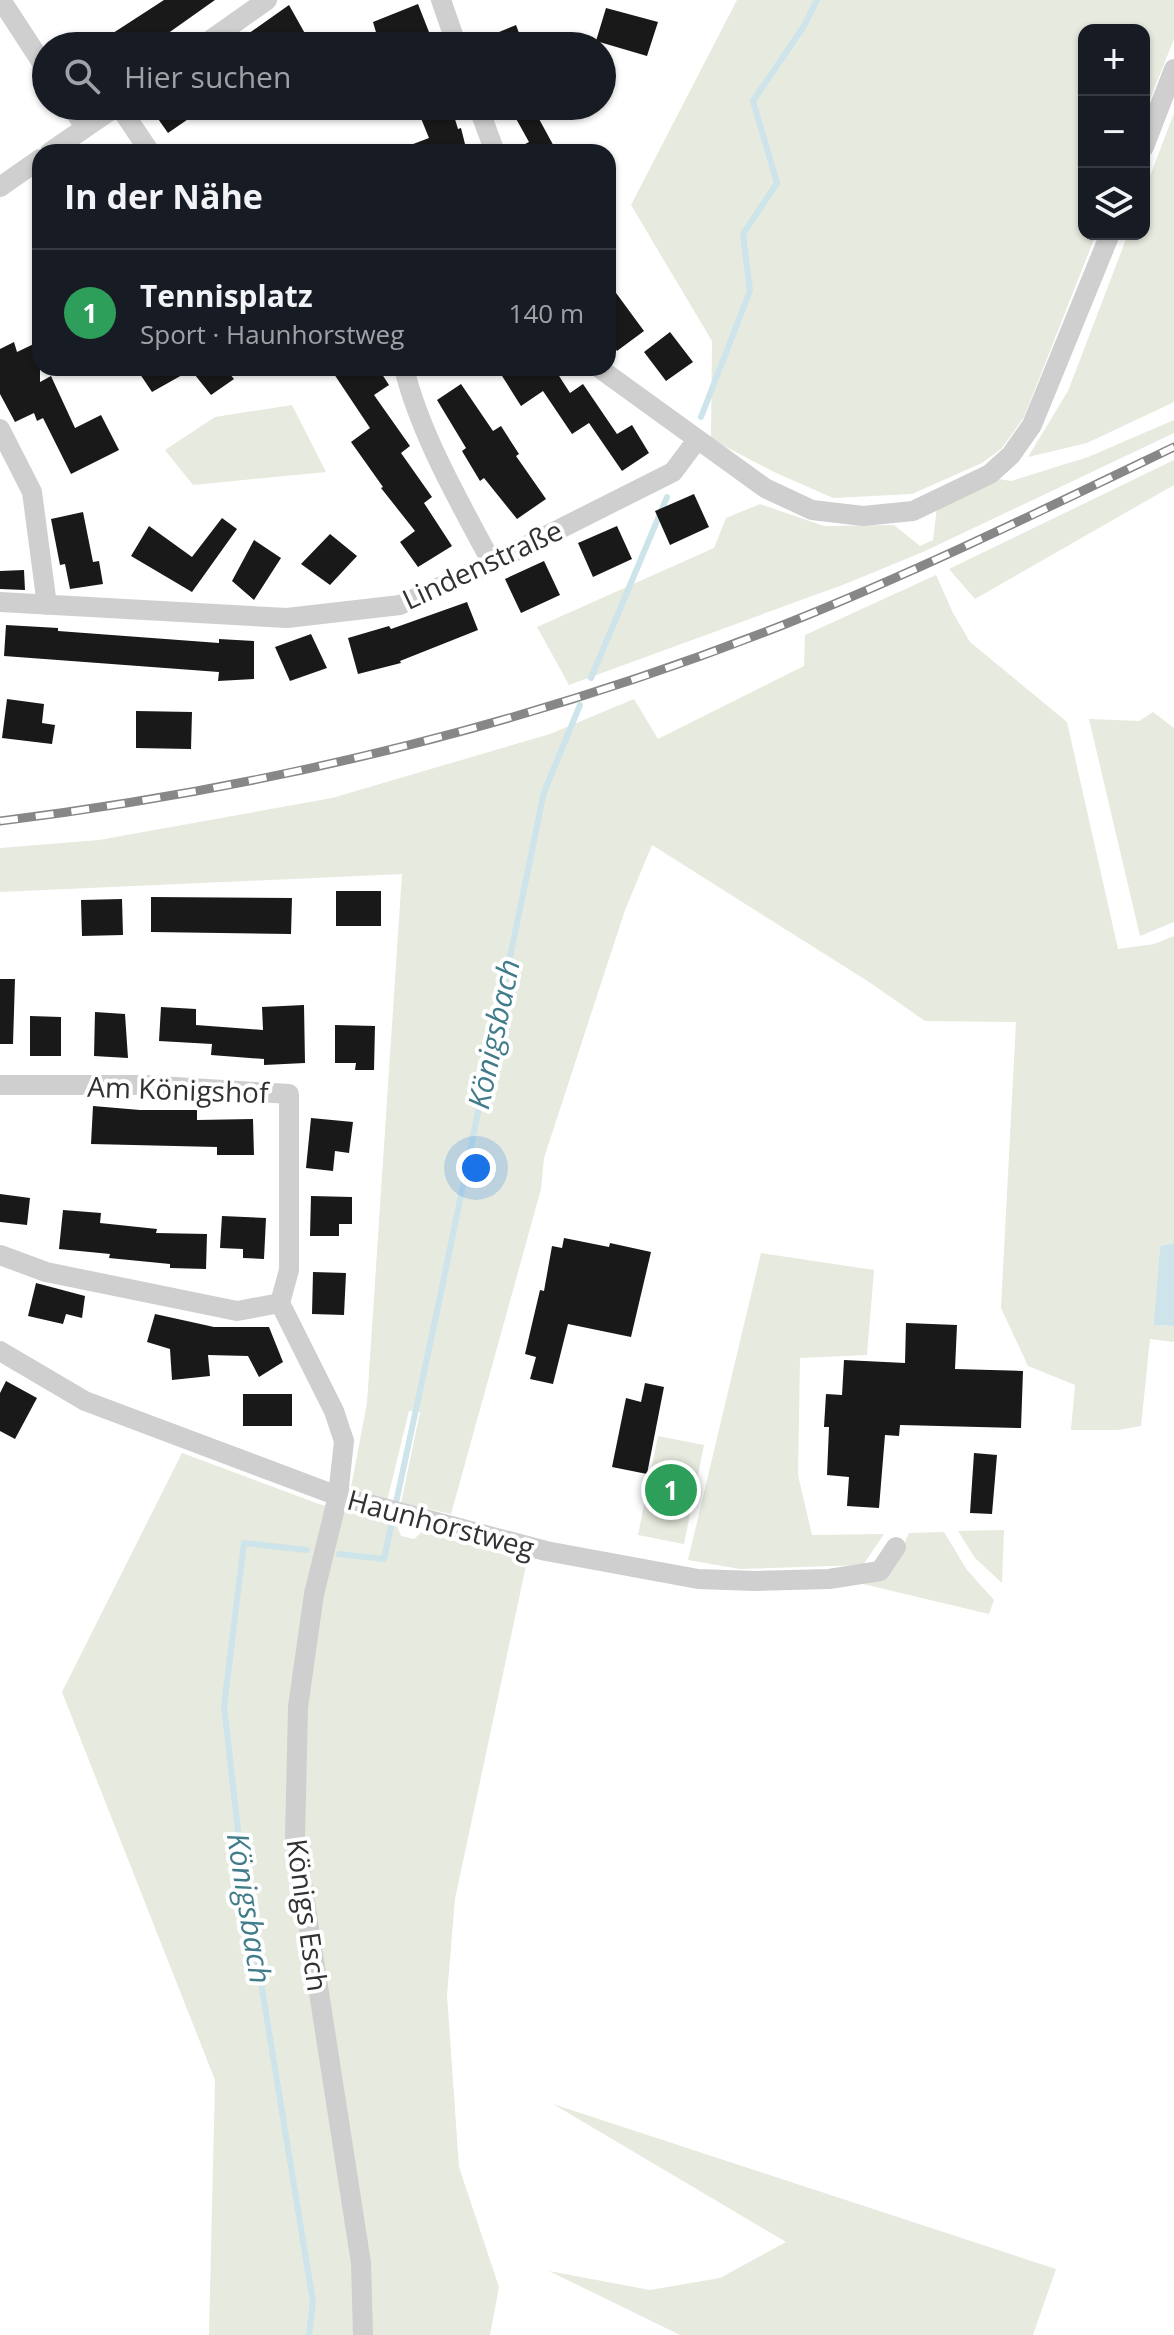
<!DOCTYPE html>
<html lang="de">
<head>
<meta charset="utf-8">
<style>
  :root { --surface:#171b24; --page:#242831; --text:#f1f3f6; --muted:#9ea1a6; --line:#363941; --accent:#db426c }
  body { margin:0; font-family:"Open Sans",sans-serif; background:var(--page); color:var(--text) }
  .controls { position:absolute; right:24px; top:24px; display:grid; overflow:hidden; border-radius:16px; box-shadow:0 2px 6px #0004 }
  .controls button { width:72px; height:72px; display:grid; place-items:center; padding:0; border:0; border-bottom:2px solid var(--line); background:var(--surface); color:var(--text); font:40px sans-serif }
  .you { position:absolute; left:476px; top:1168px; width:28px; height:28px; margin:-20px; border:6px solid #fff; border-radius:50%; background:#1a73e8; box-shadow:0 0 0 12px #1a73e833 }
  .badge { display:grid; place-items:center; width:52px; height:52px; border-radius:50%; background:var(--accent); color:#fff; font-size:26px; font-weight:700 }
  .pin { position:absolute; translate:-50% -50%; border:4px solid #fff; box-shadow:0 2px 8px #0006 }
  .list { margin:0; padding:0; list-style:none }
  h2 { display:flex; justify-content:space-between; align-items:center; height:104px; margin:0; padding:0 32px; font-size:34px }
  h2 small { font-size:26px; font-weight:400; color:var(--muted) }
  .list li { display:grid; grid-template-columns:52px 1fr auto; gap:24px; align-items:center; box-sizing:border-box; height:128px; padding:0 32px; border-top:2px solid var(--line) }
  .list b { display:block; font-size:30px; white-space:nowrap }
  .list p { margin:0; font-size:26px; white-space:nowrap; color:var(--muted) }
  .list em { font-size:26px; font-style:normal; color:var(--muted) }
  .icon { flex:none; width:44px; height:44px; fill:none; stroke:currentColor; stroke-width:2; stroke-linecap:round; stroke-linejoin:round }
  .map { position:relative; flex:none; width:1174px; height:2335px; overflow:hidden }
  .search { position:absolute; background:var(--surface); box-shadow:0 2px 6px #0004; left:32px; top:32px; width:584px; height:88px; display:flex; align-items:center; gap:20px; box-sizing:border-box; padding:0 28px; border-radius:44px; color:var(--muted); font-size:30px }
  .panel { position:absolute; background:var(--surface); box-shadow:0 2px 6px #0004; left:32px; top:144px; width:584px; height:232px; border-radius:24px }
  .map>svg:first-child { display:block }
  .green { fill:#e7eade }
  .water { fill:#cce4ea }
  .lines { fill:none; stroke-linecap:round; stroke-linejoin:round }
  .stream { stroke:#cce4ea; stroke-width:6 }
  .building { fill:#191919 }
  .street { stroke:#cfcfcf; stroke-width:20 }
  .rail-casing { stroke:#878787; stroke-width:9 }
  .rail { stroke:#fff; stroke-width:6; stroke-dasharray:18; stroke-linecap:butt }
  .labels { text-anchor:middle; dominant-baseline:central; stroke-width:8; stroke-linejoin:round; paint-order:stroke }
  .street-label { font-size:28px; fill:#323232; stroke:#fff }
  .water-label { font-size:30px; font-style:italic; fill:#417c8a; stroke:#fff }
</style>
</head>
<body>
<div class="map">
<svg width="1174" height="2335" viewBox="0 0 1174 2335">
  <rect width="100%" height="100%" fill="#fff"/>
  <!-- green -->
  <path class="green" d="M 737,0 L 1174,0 L 1174,39 L 1144,114 L 1144,30 L 1084,30 L 1084,234 L 1096,234 L 1024,417 L 1002,448 L 982,463 L 912,494 L 833,498 L 774,472 L 711,439 L 712,341 L 631,205 Z
    M 1174,113 L 1174,402 L 1087,443 L 1028,457 L 1068,391 L 1128,234 L 1144,234 L 1144,192 Z
    M 292,405 L 326,472 L 193,485 L 165,450 L 215,417 Z
    M 1174,420 L 1174,433 L 923,552 L 845,584 L 569,685 L 537,627 L 714,548 L 726,518 L 760,504 L 824,526 L 894,525 L 920,546 L 933,540 L 937,507 L 993,478 L 1011,481 L 1088,457 Z
    M 1174,460 L 1174,485 L 975,599 L 949,569 Z
    M 936,575 L 953,613 L 970,642 L 1067,722 L 1118,949 L 1154,944 L 1174,936 L 1174,1243 L 1160,1246 L 1155,1325 L 1174,1326 L 1174,1342 L 1150,1339 L 1141,1426 L 1118,1430 L 1071,1430 L 1075,1385 L 1028,1366 L 1001,1308 L 1016,1022 L 925,1021 L 869,982 L 652,845 L 625,910 L 544,1158 L 541,1189 L 451,1514 L 401,1503 L 420,1412 L 409,1411 L 387,1501 L 351,1487 L 367,1403 L 402,874 L 0,892 L 0,848 L 99,840 L 332,798 L 550,734 L 634,699 L 658,739 L 804,666 L 805,635 Z
    M 1153,712 L 1174,728 L 1174,922 L 1140,936 L 1089,719 L 1139,721 Z
    M 761,1253 L 874,1270 L 867,1355 L 800,1358 L 798,1475 L 812,1535 L 884,1534 L 863,1565 L 740,1569 L 688,1560 Z
    M 658,1436 L 704,1445 L 684,1544 L 638,1535 Z
    M 182,1453 L 319,1504 L 397,1526 L 401,1536 L 414,1539 L 422,1532 L 527,1561 L 455,1899 L 447,1995 L 459,2167 L 499,2287 L 490,2335 L 209,2335 L 215,2080 L 62,1692 Z
    M 1004,1530 L 1002,1583 L 975,1558 L 958,1531 Z
    M 944,1532 L 967,1570 L 994,1600 L 989,1614 L 863,1584 L 893,1568 L 909,1533 Z
    M 553,2104 L 1056,2269 L 1033,2335 L 680,2335 L 549,2271 L 650,2290 L 720,2278 L 786,2242 Z"/>
  <!-- water -->
  <path class="water" d="M 1174,1243 L 1174,1326 L 1154,1325 L 1160,1246 Z"/>
  <g class="lines">
    <!-- stream -->
    <path class="stream" d="M 701,417 L 750,291 L 743,234 L 777,183 L 753,101 L 804,26 L 817,0
      M 591,678 L 667,497
      M 307,1550 L 244,1543 L 224,1706 L 242,1866 L 313,2302 L 309,2335
      M 339,1554 L 384,1559 L 440,1297 L 544,792 L 580,705"/>
  </g>
  <!-- building -->
  <path class="building" d="M 164,0 L 215,0 L 150,46 L 93,46 Z
    M 418,4 L 429,32 L 388,46 L 380,46 L 373,22 Z
    M 289,5 L 312,46 L 231,46 Z
    M 606,8 L 658,22 L 647,56 L 596,41 Z
    M 516,25 L 524,46 L 470,46 L 470,44 Z
    M 149,106 L 207,106 L 168,133 Z
    M 416,106 L 451,106 L 458,129 L 461,128 L 467,152 L 401,152 L 400,149 L 429,138 Z
    M 509,106 L 532,106 L 557,152 L 510,152 L 529,142 Z
    M 608,282 L 644,331 L 617,351 L 608,338 Z
    M 670,332 L 693,362 L 666,381 L 644,352 Z
    M 40,341 L 40,382 L 51,376 L 75,428 L 101,415 L 119,450 L 71,474 L 43,418 L 37,421 L 34,413 L 15,422 L 0,394 L 0,349 L 14,342 L 17,352 Z
    M 136,368 L 225,368 L 234,379 L 211,395 L 191,370 L 152,392 Z
    M 330,368 L 378,368 L 389,385 L 374,395 L 410,446 L 401,453 L 432,497 L 424,503 L 452,546 L 418,567 L 400,542 L 415,531 L 381,488 L 383,487 L 351,442 L 370,428 Z
    M 497,368 L 554,368 L 570,393 L 583,384 L 617,434 L 632,425 L 649,453 L 622,471 L 589,423 L 572,434 L 543,391 L 521,406 Z
    M 461,384 L 493,431 L 501,426 L 519,454 L 516,456 L 546,499 L 517,519 L 484,478 L 480,481 L 462,451 L 466,448 L 437,400 Z
    M 694,494 L 709,527 L 670,545 L 655,511 Z
    M 83,512 L 93,562 L 99,561 L 103,584 L 70,589 L 65,564 L 60,565 L 51,519 Z
    M 222,518 L 237,529 L 192,592 L 131,556 L 149,526 L 192,557 Z
    M 617,526 L 632,559 L 593,577 L 578,543 Z
    M 330,534 L 357,556 L 330,585 L 301,564 Z
    M 254,540 L 281,558 L 254,600 L 232,581 Z
    M 544,561 L 560,595 L 521,613 L 505,579 Z
    M 24,570 L 25,590 L 0,589 L 0,571 Z
    M 467,602 L 478,630 L 400,661 L 401,663 L 358,674 L 348,638 L 389,626 L 391,629 Z
    M 6,625 L 58,628 L 58,631 L 219,643 L 219,639 L 254,641 L 254,679 L 218,681 L 219,672 L 4,656 Z
    M 311,634 L 327,668 L 290,681 L 275,647 Z
    M 7,699 L 44,704 L 42,723 L 55,725 L 52,744 L 2,738 Z
    M 136,711 L 192,712 L 191,749 L 136,748 Z
    M 336,891 L 381,891 L 381,926 L 336,926 Z
    M 151,897 L 292,898 L 291,934 L 151,932 Z
    M 122,899 L 123,935 L 82,936 L 81,900 Z
    M 0,979 L 15,979 L 13,1044 L 0,1044 Z
    M 304,1005 L 305,1063 L 264,1065 L 264,1059 L 211,1055 L 212,1044 L 159,1041 L 161,1007 L 196,1009 L 196,1025 L 263,1030 L 262,1007 Z
    M 95,1012 L 125,1014 L 128,1058 L 94,1056 Z
    M 30,1016 L 61,1017 L 61,1056 L 30,1056 Z
    M 335,1025 L 375,1026 L 374,1070 L 355,1070 L 356,1063 L 335,1063 Z
    M 93,1106 L 140,1110 L 197,1110 L 197,1120 L 253,1119 L 254,1155 L 217,1155 L 217,1147 L 91,1144 Z
    M 311,1118 L 353,1122 L 349,1153 L 335,1151 L 333,1171 L 306,1168 Z
    M 0,1194 L 30,1198 L 27,1225 L 0,1222 Z
    M 311,1196 L 352,1197 L 352,1224 L 339,1224 L 339,1236 L 310,1236 Z
    M 63,1210 L 101,1213 L 100,1223 L 157,1229 L 156,1233 L 207,1234 L 206,1269 L 170,1268 L 170,1264 L 109,1258 L 110,1254 L 59,1249 Z
    M 222,1216 L 266,1218 L 264,1259 L 243,1258 L 243,1249 L 220,1248 Z
    M 564,1238 L 609,1247 L 610,1243 L 651,1252 L 631,1337 L 568,1324 L 553,1384 L 530,1379 L 536,1357 L 525,1354 L 540,1290 L 544,1291 L 552,1246 L 562,1248 Z
    M 313,1272 L 346,1273 L 344,1315 L 312,1314 Z
    M 36,1283 L 85,1296 L 82,1318 L 66,1314 L 63,1324 L 28,1316 Z
    M 155,1314 L 214,1327 L 269,1327 L 283,1362 L 259,1377 L 248,1356 L 208,1355 L 210,1376 L 172,1380 L 170,1349 L 147,1342 Z
    M 906,1323 L 957,1325 L 955,1369 L 1023,1371 L 1021,1428 L 900,1425 L 899,1436 L 885,1435 L 879,1508 L 847,1506 L 849,1477 L 827,1475 L 829,1427 L 824,1427 L 826,1394 L 842,1395 L 844,1360 L 905,1363 Z
    M 6,1381 L 37,1398 L 15,1439 L 0,1431 L 0,1393 Z
    M 645,1383 L 664,1387 L 647,1474 L 612,1467 L 626,1398 L 641,1402 Z
    M 243,1394 L 292,1394 L 292,1426 L 243,1426 Z
    M 974,1453 L 997,1455 L 992,1514 L 970,1513 Z"/>
  <g class="lines">
    <!-- street -->
    <path class="street" d="M 1,0 L 46,69
      M 441,0 L 457,46
      M 202,46 L 267,0
      M 71,106 L 85,127
      M 119,106 L 150,152
      M 478,106 L 495,152
      M 1144,147 L 1174,69
      M 50,152 L 117,106
      M 0,187 L 40,159
      M 404,368 C 420,434 460,503 492,563
      M 599,368 L 765,488 L 812,510 L 863,516 L 913,511 L 990,474 L 1011,455 L 1032,425 L 1110,234
      M 0,429 L 32,492 L 47,605
      M 0,602 L 287,618 L 400,605 L 492,563 L 673,472 L 697,440
      M 0,1085 L 144,1085 L 289,1094 L 289,1270 L 280,1303 L 334,1411 L 344,1441 L 338,1496 L 314,1594 L 298,1707 L 295,1838 L 361,2263 L 363,2335
      M 0,1255 L 46,1272 L 237,1311 L 280,1303
      M 0,1351 L 85,1401 L 338,1496 L 546,1551 L 698,1579 L 755,1581 L 829,1579 L 880,1571 L 896,1547"/>
    <!-- rail casing -->
    <g class="rail-casing">
      <path id="rail" d="M 0,821 C 267,788 532,724 783,625 C 916,572 1045,509 1174,447"/>
    </g>
    <!-- rail -->
    <use href="#rail" class="rail"/>
  </g>
  <g class="labels">
    <!-- street labels -->
    <g class="street-label">
      <text transform="translate(482 564) rotate(-25)">Lindenstraße</text>
      <text transform="translate(178 1089) rotate(2)">Am Königshof</text>
      <text transform="translate(441 1523) rotate(15)">Haunhorstweg</text>
      <text transform="translate(308 1915) rotate(82)">Königs Esch</text>
    </g>
    <!-- water labels -->
    <g class="water-label">
      <text transform="translate(493 1034) rotate(-78)">Königsbach</text>
      <text transform="translate(250 1908) rotate(81)">Königsbach</text>
    </g>
  </g>
</svg>
<div class="controls">
<button>+</button>
<button>−</button>
<button><svg class="icon" aria-label="layers" viewBox="0 0 24 24"><path d="M12 4l9 5-9 5-9-5zM3 14l9 5 9-5"/></svg></button>
</div>
<div class="you"></div>
<div class="pin badge" style="left:671px;top:1490px;background:#2e9e5b">1</div>
<div class="search"><svg class="icon" aria-label="search" viewBox="0 0 24 24"><circle cx="10" cy="10" r="6"/><path d="M15 15l6 6"/></svg>Hier suchen</div>
<section class="panel">
<h2>In der Nähe<small></small></h2>
<ul class="list">
<li><span class="badge" style="background:#2e9e5b">1</span><div><b>Tennisplatz</b><p>Sport · Haunhorstweg</p></div><em>140 m</em></li>
</ul>
</section>
</div>
</body>
</html>
